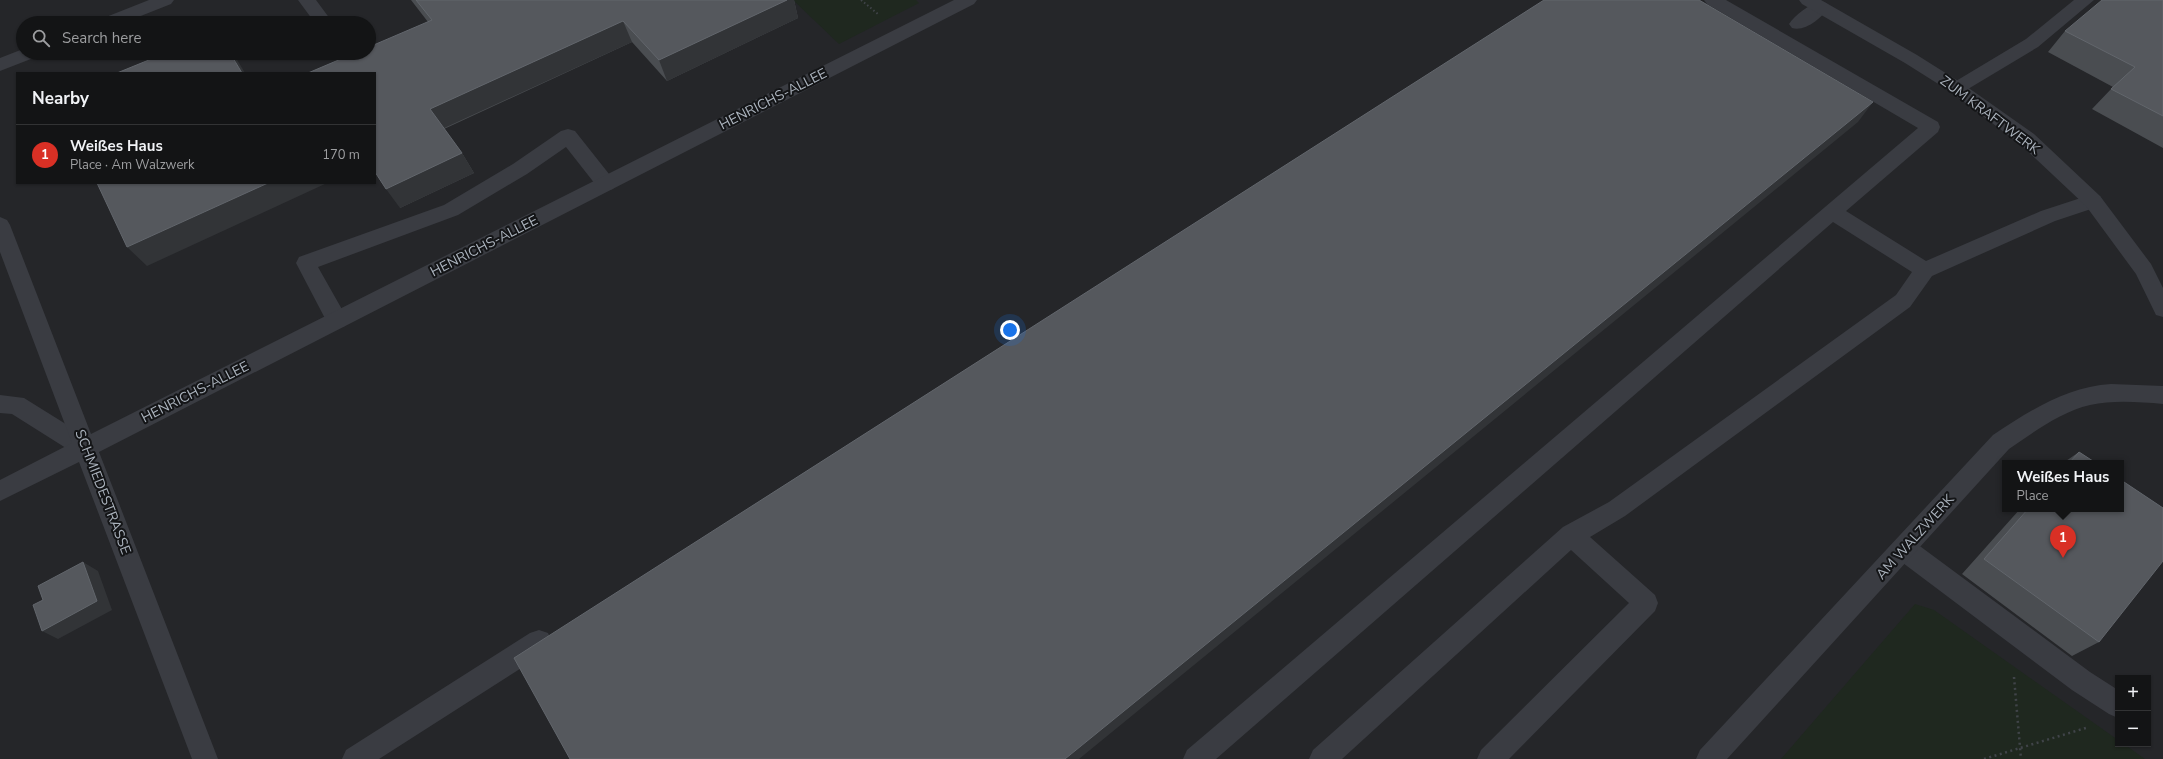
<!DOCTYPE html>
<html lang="en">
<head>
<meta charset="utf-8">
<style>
  :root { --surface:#131415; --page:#1c1d1e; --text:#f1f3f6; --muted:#9d9ea0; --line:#323334; --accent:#d93025 }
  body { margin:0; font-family:"Nunito Sans",sans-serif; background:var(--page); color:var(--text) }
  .controls { position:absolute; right:12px; bottom:12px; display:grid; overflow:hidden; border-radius:0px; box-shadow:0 1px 3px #0004 }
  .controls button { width:36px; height:36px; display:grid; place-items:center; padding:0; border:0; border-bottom:1px solid var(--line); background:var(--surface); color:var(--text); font:20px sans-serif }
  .you { position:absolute; left:1010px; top:330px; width:14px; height:14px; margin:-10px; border:3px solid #fff; border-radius:50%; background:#1a73e8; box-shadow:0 0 0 6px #1a73e833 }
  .badge { display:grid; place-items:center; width:26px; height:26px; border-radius:50%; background:var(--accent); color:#fff; font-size:13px; font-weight:700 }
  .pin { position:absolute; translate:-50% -33px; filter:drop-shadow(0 1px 2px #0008) }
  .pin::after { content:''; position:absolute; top:21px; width:14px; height:12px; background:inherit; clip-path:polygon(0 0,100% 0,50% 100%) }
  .popup { position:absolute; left:2002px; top:460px; width:122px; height:52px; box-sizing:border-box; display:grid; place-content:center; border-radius:0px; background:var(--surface); filter:drop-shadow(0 1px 3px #0005); font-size:13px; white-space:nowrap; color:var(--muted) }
  .popup b { font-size:15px; color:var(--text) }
  .popup::after { content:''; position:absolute; left:50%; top:100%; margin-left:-8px; border:8px solid transparent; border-top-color:var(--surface) }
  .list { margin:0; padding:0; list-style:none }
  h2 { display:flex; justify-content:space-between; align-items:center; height:52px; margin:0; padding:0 16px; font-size:17px }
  h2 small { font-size:13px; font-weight:400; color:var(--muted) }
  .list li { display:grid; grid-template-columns:26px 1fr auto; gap:12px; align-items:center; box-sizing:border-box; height:60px; padding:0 16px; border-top:1px solid var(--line) }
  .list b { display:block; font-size:15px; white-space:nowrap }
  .list p { margin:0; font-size:13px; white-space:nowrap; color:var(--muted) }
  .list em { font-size:13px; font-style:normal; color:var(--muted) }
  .icon { flex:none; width:22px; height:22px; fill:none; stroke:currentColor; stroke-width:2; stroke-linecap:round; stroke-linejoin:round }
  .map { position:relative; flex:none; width:2163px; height:759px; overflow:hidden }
  .search { position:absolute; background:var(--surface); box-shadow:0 1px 3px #0004; left:16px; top:16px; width:360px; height:44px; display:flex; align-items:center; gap:10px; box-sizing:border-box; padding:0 14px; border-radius:22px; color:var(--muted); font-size:15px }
  .panel { position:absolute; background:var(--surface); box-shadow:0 1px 3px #0004; left:16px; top:72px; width:360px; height:112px; border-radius:0px }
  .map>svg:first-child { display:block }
  .built { fill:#252629; fill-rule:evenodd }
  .green { fill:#1f281f }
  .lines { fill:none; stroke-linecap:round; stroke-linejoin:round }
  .path-far1 { stroke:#404449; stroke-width:2; stroke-dasharray:1.5 2.5; stroke-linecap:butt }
  .path { stroke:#404449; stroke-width:2.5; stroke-dasharray:2 3.5; stroke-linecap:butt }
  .lane { fill:#3a3c42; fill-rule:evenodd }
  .street { fill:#3a3c42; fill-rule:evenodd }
  .wall { fill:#4a4d51 }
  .shaded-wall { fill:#323437 }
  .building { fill:#55585d; stroke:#62666c }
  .labels { text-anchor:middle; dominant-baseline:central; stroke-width:4; stroke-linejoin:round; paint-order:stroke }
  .street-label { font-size:14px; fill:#abb3bd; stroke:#141517 }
</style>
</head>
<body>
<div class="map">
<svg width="2163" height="759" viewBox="0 0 2163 759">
  <rect width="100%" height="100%" fill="#191a1c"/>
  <!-- built -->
  <path class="built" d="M 0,0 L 2163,0 L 2163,759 L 0,759 ZM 23,23 L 369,23 L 369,53 L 23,53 ZM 17,73 L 375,73 L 375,183 L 17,183 ZM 2005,463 L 2121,463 L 2121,509 L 2005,509 ZM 2118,678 L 2148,678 L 2148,744 L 2118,744 Z"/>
  <!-- green -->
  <path class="green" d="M 793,0 L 916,0 L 919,3 L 839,44 Z
    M 1915,604 L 1934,610 L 2118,740 L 2118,744 L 2124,744 L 2145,759 L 1781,759 Z"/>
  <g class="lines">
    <!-- path-far1 -->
    <path class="path-far1" d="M 861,0 L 878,14"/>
    <!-- path -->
    <path class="path" d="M 2014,677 L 2021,759
      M 1984,759 L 2089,727"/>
    <!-- lane -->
    <path class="lane" d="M 298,0 L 316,0 L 333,23 L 315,23 Z
      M 1704,0 L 1726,0 L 1938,122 L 1940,127 L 1938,132 L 1846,211 L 1926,261 L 2041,211 L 2093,194 L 2100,196 L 2103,201 L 2100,206 L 2055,221 L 1932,276 L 1910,307 L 1625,516 L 1590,537 L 1655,595 L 1658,603 L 1655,611 L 1509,759 L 1477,759 L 1481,750 L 1629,603 L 1571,550 L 1342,759 L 1309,759 L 1313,750 L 1563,527 L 1609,502 L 1896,295 L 1912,272 L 1833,222 L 1216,759 L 1183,759 L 1187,750 L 1918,128 L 1707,4 Z
      M 2074,0 L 2094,0 L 2038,47 L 1963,92 L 1957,94 L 1951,92 L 1948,88 L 1951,84 L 2026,39 Z
      M 1820,1 L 1826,3 L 1829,7 C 1822,18 1805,32 1792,28 L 1789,24 C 1795,15 1810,4 1820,1 Z
      M 337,53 L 355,53 L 356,54 L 353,58 C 346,60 341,60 337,53 Z
      M 568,129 L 575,131 L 613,179 L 616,184 L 613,189 L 606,191 L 599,189 L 566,147 L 527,174 L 458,215 L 318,267 L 348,320 L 345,326 L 337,329 L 329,326 L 296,263 L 299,257 L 444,205 L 513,164 L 561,131 Z
      M 0,395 L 24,398 L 93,441 L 96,448 L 93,455 L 85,458 L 77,455 L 12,414 L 0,413 Z
      M 1904,538 L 1913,541 L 2090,672 L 2118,690 L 2118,718 L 2109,714 L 2072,690 L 1895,557 L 1892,549 L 1895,541 Z
      M 539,630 L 548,633 L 552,642 L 548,651 L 379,759 L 342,759 L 346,750 L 530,633 Z"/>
    <!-- street -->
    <path class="street" d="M 149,0 L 174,0 L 171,4 L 123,23 L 98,23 L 101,19 Z
      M 954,0 L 977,0 L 974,4 L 99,452 L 218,759 L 192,759 L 79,462 L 0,501 L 0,480 L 72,443 L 0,252 L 0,217 L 7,220 L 10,225 L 91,434 Z
      M 1799,0 L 1821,0 L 1917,55 L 1963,84 L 2034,134 L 2100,196 L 2151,264 L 2163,288 L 2163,317 L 2156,315 L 2136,274 L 2086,206 L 2020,144 L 1951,92 L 1905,63 L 1802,4 Z
      M 23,49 L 23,53 L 39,53 L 36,57 L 0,71 L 0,58 Z
      M 2111,384 L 2163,386 L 2163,404 C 2139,402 2113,400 2090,405 C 2060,412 2034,432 2009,449 L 1727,759 L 1696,759 L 1700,750 L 1993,435 C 2029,411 2066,387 2111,384 Z"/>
  </g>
  <!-- wall -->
  <path class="wall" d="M 411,0 L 794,0 L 798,18 L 667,81 L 632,42 L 444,129 L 462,153 L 474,173 L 400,208 L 428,22 Z
    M 2163,0 L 2163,148 L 2092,109 L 2113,87 L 2048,52 L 2065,31 Z
    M 2079,452 L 2096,463 L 2063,463 Z
    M 2020,509 L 2121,509 L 2099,642 L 2072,656 L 1962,574 Z"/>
  <!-- shaded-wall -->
  <path class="shaded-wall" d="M 787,0 L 794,0 L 798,18 L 667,81 L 659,60 Z
    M 623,21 L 632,42 L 442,129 L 430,109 Z
    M 230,53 L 233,53 L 245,73 L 242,73 Z
    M 1873,102 L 1858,122 L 1079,759 L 1065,759 Z
    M 462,153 L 474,173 L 400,208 L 386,189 Z
    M 268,183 L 327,183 L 147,266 L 127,247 Z
    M 83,562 L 98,571 L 112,610 L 58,639 L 42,631 Z"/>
  <!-- building -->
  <path class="building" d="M 416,0 L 787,0 L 659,60 L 623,21 L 430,109 L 462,153 L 386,189 L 375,172 L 375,73 L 308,73 L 355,53 L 369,53 L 369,47 L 432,20 Z
    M 1544,0 L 1699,0 L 1873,102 L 1065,759 L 570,759 L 514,658 Z
    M 2102,0 L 2163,0 L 2163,116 L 2111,89 L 2135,67 L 2065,31 Z
    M 166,53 L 230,53 L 242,73 L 117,73 Z
    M 97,183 L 268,183 L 127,247 Z
    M 2079,452 L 2096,463 L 2069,463 Z
    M 2121,480 L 2163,508 L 2163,561 L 2099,642 L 1984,559 L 2028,509 L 2121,509 Z
    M 83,562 L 97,601 L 42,631 L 33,605 L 43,600 L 38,586 Z"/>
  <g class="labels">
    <!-- street labels -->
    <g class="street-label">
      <text transform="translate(773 99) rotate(-27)">HENRICHS-ALLEE</text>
      <text transform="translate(1990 115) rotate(37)">ZUM KRAFTWERK</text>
      <text transform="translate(484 246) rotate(-27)">HENRICHS-ALLEE</text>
      <text transform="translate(195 392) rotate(-27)">HENRICHS-ALLEE</text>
      <text transform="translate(103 492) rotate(69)">SCHMIEDESTRASSE</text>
      <text transform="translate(1915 537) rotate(-48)">AM WALZWERK</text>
    </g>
  </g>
</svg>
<div class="controls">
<button>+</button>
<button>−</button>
</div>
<div class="you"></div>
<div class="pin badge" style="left:2063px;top:558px">1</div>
<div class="popup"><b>Weißes Haus</b>Place</div>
<div class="search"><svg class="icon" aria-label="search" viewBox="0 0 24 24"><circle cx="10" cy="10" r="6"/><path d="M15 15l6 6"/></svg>Search here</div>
<section class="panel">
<h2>Nearby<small></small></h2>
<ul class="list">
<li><span class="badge">1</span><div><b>Weißes Haus</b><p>Place · Am Walzwerk</p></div><em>170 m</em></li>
</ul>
</section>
</div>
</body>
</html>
